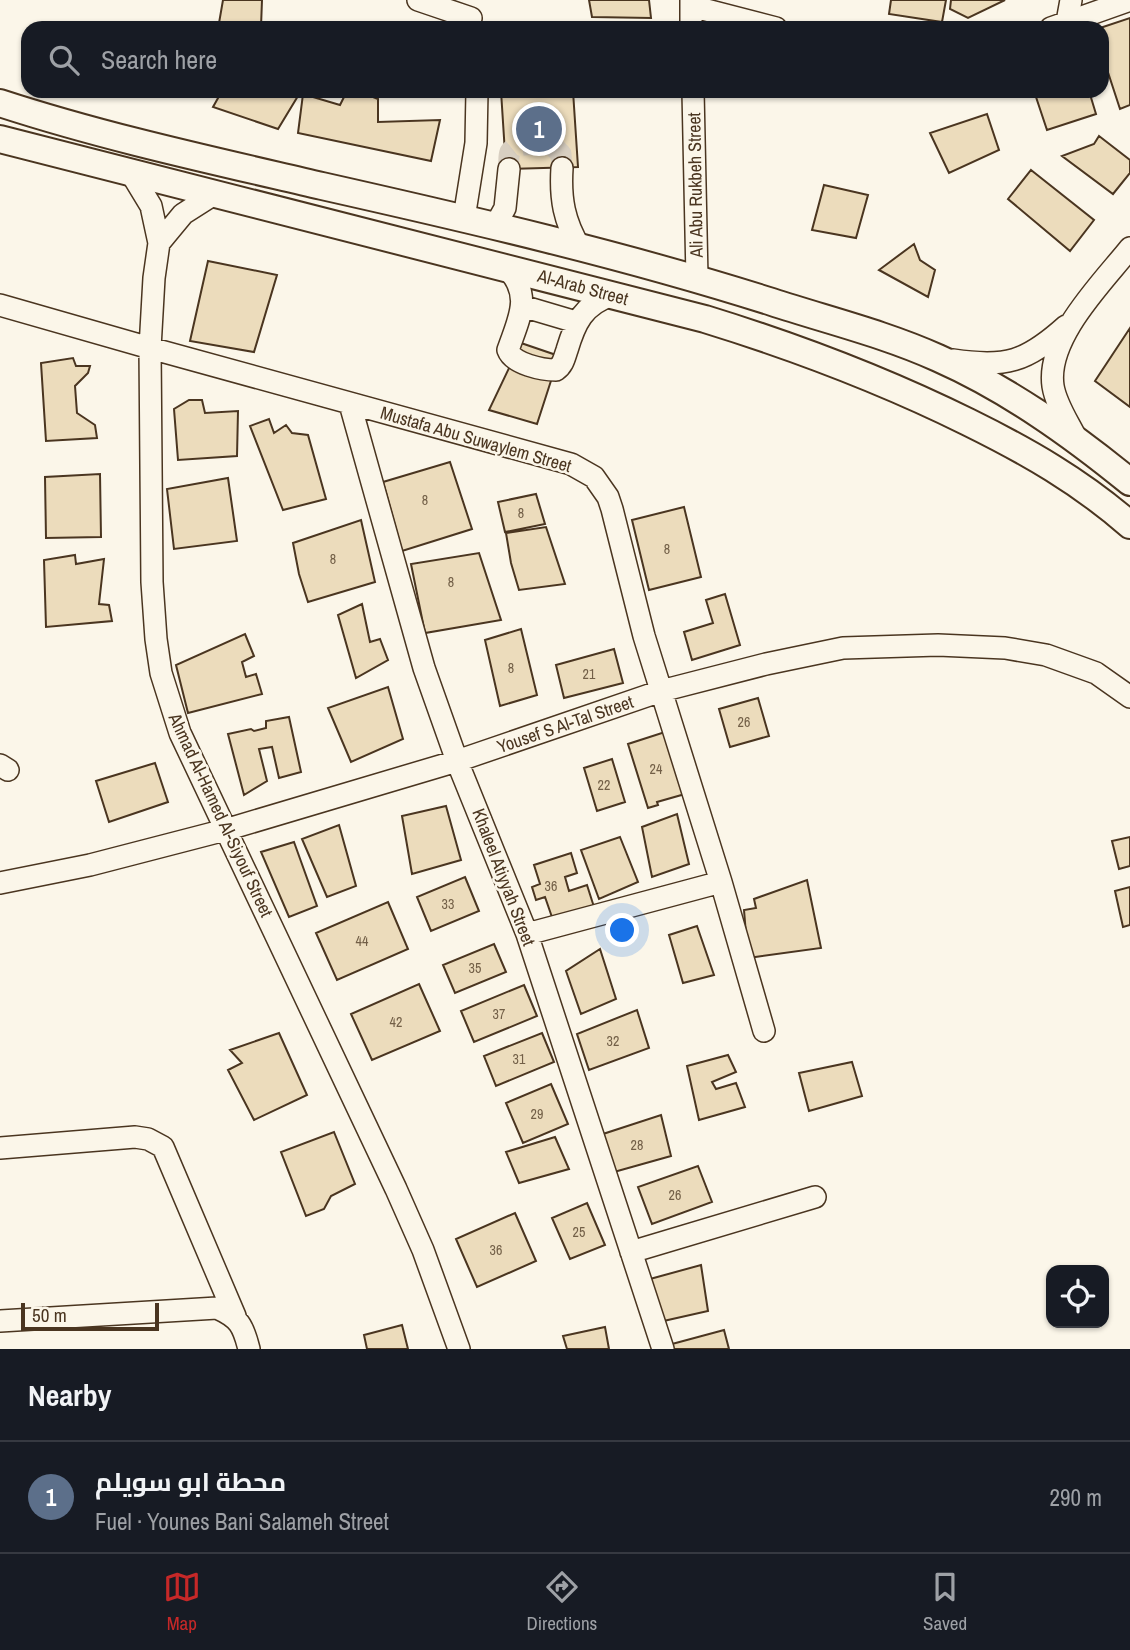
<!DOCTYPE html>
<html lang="en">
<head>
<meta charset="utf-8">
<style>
  :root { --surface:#171b24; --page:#20242c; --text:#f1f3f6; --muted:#9ea1a6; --line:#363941; --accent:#c62828 }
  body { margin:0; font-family:"Archivo Narrow",Cairo,sans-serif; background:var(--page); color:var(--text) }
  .controls { position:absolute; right:21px; bottom:21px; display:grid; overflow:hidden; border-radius:14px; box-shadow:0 2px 5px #0004 }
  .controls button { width:63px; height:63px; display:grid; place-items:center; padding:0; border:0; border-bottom:2px solid var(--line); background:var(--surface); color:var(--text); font:35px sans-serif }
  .scale { position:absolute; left:21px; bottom:18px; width:138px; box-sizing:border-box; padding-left:7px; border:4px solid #4a3520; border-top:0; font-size:19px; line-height:24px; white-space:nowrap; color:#4a3520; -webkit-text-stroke:5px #fbf6e9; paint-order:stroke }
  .you { position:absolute; left:623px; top:931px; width:24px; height:24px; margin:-18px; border:5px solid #fff; border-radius:50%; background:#1a73e8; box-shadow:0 0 0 10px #1a73e833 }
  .badge { display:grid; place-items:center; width:46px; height:46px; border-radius:50%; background:var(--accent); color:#fff; font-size:23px; font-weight:700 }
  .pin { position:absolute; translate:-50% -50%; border:4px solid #fff; box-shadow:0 2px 7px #0006 }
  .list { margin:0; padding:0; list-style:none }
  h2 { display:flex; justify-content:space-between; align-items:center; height:91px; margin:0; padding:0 28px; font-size:30px }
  h2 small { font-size:23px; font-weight:400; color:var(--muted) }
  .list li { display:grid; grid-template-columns:46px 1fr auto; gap:21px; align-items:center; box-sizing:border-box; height:112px; padding:0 28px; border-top:2px solid var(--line) }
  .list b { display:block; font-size:26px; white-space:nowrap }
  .list p { margin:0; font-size:23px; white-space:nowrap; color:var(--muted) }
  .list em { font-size:23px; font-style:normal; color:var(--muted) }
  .icon { flex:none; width:38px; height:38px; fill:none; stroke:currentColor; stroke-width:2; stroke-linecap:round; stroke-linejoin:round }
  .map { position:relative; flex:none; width:1130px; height:1349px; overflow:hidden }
  .search { position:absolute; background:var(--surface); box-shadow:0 2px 5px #0004; left:21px; right:21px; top:21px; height:77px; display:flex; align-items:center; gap:18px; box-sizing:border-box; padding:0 24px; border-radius:21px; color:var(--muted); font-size:26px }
  .sheet { height:203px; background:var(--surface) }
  nav { display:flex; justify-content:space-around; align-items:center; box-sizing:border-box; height:98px; border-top:2px solid var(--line); background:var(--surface); font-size:19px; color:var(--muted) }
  nav a { display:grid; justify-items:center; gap:4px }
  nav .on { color:var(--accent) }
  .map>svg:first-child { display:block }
  .building { fill:#ecdcbc; stroke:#4a3520; stroke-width:2 }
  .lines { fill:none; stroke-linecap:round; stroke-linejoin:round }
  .minor-tunnel { stroke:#d8cfc1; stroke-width:21; stroke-dasharray:21 10; stroke-linecap:butt }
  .minor-casing { stroke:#4a3520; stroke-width:24 }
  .major-casing { stroke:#4a3520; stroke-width:30 }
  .minor { stroke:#fbf6e9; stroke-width:21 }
  .major { stroke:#fbf6e9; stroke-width:26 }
  .labels { text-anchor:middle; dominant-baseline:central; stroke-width:5; stroke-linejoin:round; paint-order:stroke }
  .number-label { font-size:14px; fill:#725f47 }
  .street-label { font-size:18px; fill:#4a3520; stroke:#fbf6e9 }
</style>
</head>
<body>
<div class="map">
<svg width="1130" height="1349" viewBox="0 0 1130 1349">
  <rect width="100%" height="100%" fill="#fbf6e9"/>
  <!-- building -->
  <path class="building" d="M 223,0 L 262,0 L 261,27 L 219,23 Z
    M 589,0 L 649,0 L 651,18 L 592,17 Z
    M 891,0 L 946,0 L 942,22 L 889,14 Z
    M 951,0 L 1005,0 L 968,18 L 950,9 Z
    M 1130,18 L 1130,105 L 1120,109 L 1102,54 L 1102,28 L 1100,28 Z
    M 222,91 L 301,91 L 278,129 L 213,107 Z
    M 347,91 L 358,91 L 378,99 L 378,122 L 440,120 L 431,161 L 298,133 L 303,94 L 340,105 Z
    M 501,91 L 573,91 L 578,167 L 506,169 Z
    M 1034,91 L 1089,91 L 1096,114 L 1047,130 Z
    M 987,114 L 999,150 L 949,173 L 930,133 Z
    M 1099,136 L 1130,160 L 1130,173 L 1113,194 L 1062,156 L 1094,144 Z
    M 1031,170 L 1094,220 L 1070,251 L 1008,199 Z
    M 824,185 L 868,195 L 856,238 L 812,230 Z
    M 914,244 L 920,260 L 935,270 L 928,297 L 879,270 Z
    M 208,261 L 277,275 L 254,352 L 190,341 Z
    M 1130,328 L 1130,407 L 1095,381 Z
    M 521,343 L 559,356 L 537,424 L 489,410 Z
    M 73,358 L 76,366 L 90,366 L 88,373 L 75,386 L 77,413 L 95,425 L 97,438 L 46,441 L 41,363 Z
    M 189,400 L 202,400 L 205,413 L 238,411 L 237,456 L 178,460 L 174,409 Z
    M 269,419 L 274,433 L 286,425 L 292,433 L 308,435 L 326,499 L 283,510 L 250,426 Z
    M 450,462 L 472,529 L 402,551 L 383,482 Z
    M 100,474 L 101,537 L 46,538 L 45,477 Z
    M 228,478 L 237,541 L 174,549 L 167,489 Z
    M 536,494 L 545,524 L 505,532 L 498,502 Z
    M 684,507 L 701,577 L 649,590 L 632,520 Z
    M 361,520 L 375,582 L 308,602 L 299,574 L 293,543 Z
    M 546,527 L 565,584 L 519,590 L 511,563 L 506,533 Z
    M 479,553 L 501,620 L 425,633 L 411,564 Z
    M 75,555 L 76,564 L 104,559 L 99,604 L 109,605 L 112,621 L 46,627 L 44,560 Z
    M 725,594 L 740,645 L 692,660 L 684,632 L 713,623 L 706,600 Z
    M 362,604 L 370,642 L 380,639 L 388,660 L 356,678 L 338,615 Z
    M 521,629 L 537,695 L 500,706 L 485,640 Z
    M 245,634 L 254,656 L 242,662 L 246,677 L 256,674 L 262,694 L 188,713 L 176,665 Z
    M 614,649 L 623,683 L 564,698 L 556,665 Z
    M 388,687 L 403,739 L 351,762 L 328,708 Z
    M 758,698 L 769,736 L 730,747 L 719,709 Z
    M 289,717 L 301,772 L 279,778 L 272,747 L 259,749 L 267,781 L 244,795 L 228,734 L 251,729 L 254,731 L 266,728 L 266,721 Z
    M 665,732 L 685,794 L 657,802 L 658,805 L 648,808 L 628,744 Z
    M 612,759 L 625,802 L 597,811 L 584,768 Z
    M 155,763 L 168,802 L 109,822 L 96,781 Z
    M 446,806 L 461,860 L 412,874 L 402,816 Z
    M 677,814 L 689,864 L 652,877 L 642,827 Z
    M 339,825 L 356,886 L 327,897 L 302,839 Z
    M 620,837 L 638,882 L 599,899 L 581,850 Z
    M 1130,837 L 1130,866 L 1119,869 L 1112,841 Z
    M 294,842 L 317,906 L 289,917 L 261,852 Z
    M 571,853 L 577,873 L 565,877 L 569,891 L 587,885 L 594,907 L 553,920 L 545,897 L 536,900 L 532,887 L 540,884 L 534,865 Z
    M 465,877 L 479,911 L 431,931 L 417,897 Z
    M 807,880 L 821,948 L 748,958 L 744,910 L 756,908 L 754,899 Z
    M 1130,887 L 1130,925 L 1123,927 L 1115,891 Z
    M 388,902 L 408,949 L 337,980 L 316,933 Z
    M 697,926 L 714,975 L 683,983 L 669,935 Z
    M 494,944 L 506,972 L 455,993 L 443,965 Z
    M 600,949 L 616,999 L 581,1014 L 566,971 Z
    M 419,984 L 440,1031 L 372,1060 L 351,1014 Z
    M 524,985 L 537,1016 L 474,1042 L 461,1011 Z
    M 637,1010 L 649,1048 L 589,1070 L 577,1034 Z
    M 279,1033 L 307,1095 L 254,1120 L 228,1070 L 242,1063 L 230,1050 Z
    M 542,1033 L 554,1062 L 496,1086 L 484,1056 Z
    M 728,1055 L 736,1072 L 712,1082 L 716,1089 L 736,1083 L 745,1107 L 699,1120 L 687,1066 Z
    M 852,1062 L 862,1096 L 809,1111 L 799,1073 Z
    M 551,1084 L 568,1124 L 523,1143 L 506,1103 Z
    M 661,1115 L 671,1156 L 614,1172 L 603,1134 Z
    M 334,1132 L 355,1184 L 331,1196 L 324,1209 L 306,1216 L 281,1152 Z
    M 555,1137 L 569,1169 L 519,1183 L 506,1152 Z
    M 698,1166 L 712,1202 L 652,1224 L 638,1187 Z
    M 587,1203 L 605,1245 L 570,1259 L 552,1218 Z
    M 515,1213 L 536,1261 L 477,1287 L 456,1239 Z
    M 701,1265 L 708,1311 L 659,1322 L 650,1279 Z
    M 402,1325 L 408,1349 L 367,1349 L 364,1335 Z
    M 605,1327 L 609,1349 L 567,1349 L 563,1336 Z
    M 724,1330 L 729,1349 L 673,1349 L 672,1344 Z"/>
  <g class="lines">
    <!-- minor-tunnel -->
    <path class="minor-tunnel" d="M 509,169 C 509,164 508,157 510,152 C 516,141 544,145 554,147 L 561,154 L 562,168"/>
    <!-- minor casing -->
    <g class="minor-casing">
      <path id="minor" d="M 418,0 L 471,18
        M 691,0 L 691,28
        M 691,6 L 776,28
        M 1067,22 L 1071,0
        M 1051,28 L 1130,0
        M 693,91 L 697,278
        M 562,168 C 560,199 564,221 580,248
        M 131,173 L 151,206 L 159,243 L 154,278 L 150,348 L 152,582 L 156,639 L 161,673 L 180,733 L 396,1189 L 423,1250 L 459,1349
        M 464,218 L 476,143 L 477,91
        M 495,226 L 505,208 L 509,169
        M 159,243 L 183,214 L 216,193
        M 506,267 C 533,295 519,318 508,350 C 513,364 542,370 556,370 C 563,365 564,359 567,350 C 575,323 583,305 612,295
        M 0,305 L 150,348 L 571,464 L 594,477 L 608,497 L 612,509 L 644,636 L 721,882 L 764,1031
        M 522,306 L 576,322
        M 953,360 C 1006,368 1026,362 1066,326
        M 350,404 L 424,668 L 457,761 L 527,934 L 663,1349
        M 1077,440 C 1069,423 1056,405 1053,386 C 1046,338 1102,283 1130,248
        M 0,765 L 8,770
        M 0,883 L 90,865 L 225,830 L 457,761 L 661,691 L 766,664 L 843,648 L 938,645 L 1005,648 L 1046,655 L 1096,673 L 1130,697
        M 527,934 L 721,882
        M 0,1148 L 135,1137 L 148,1139 L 163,1147 L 235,1316
        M 631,1252 L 815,1197
        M 0,1321 L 217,1308 C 239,1318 243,1325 249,1349"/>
    </g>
    <!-- major casing -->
    <g class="major-casing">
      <path id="major" d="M 0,103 C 104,137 215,161 322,186 C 473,220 624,255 772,302 C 827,320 885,334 938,358 C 1008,389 1071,434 1130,482
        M 0,139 L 705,319 C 796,347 883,380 968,422 C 1027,451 1081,482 1130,525"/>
    </g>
    <!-- minor -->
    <use href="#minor" class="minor"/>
    <!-- major -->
    <use href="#major" class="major"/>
  </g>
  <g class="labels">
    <!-- number labels -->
    <g class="number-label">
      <text x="425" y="500">8</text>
      <text x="521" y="513">8</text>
      <text x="667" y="549">8</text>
      <text x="333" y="559">8</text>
      <text x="451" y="582">8</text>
      <text x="511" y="668">8</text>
      <text x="589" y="674">21</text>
      <text x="744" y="722">26</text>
      <text x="656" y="769">24</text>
      <text x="604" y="785">22</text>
      <text x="551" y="886">36</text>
      <text x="448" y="904">33</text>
      <text x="362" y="941">44</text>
      <text x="475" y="968">35</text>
      <text x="499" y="1014">37</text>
      <text x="396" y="1022">42</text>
      <text x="613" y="1041">32</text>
      <text x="519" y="1059">31</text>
      <text x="537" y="1114">29</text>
      <text x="637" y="1145">28</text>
      <text x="675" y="1195">26</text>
      <text x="579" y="1232">25</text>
      <text x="496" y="1250">36</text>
    </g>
    <!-- street labels -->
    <g class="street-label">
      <text transform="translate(695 185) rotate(-91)">Ali Abu Rukbeh Street</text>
      <text transform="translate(583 287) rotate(15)">Al-Arab Street</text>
      <text transform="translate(476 439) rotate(16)">Mustafa Abu Suwaylem Street</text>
      <text transform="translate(565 724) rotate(-19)">Yousef S Al-Tal Street</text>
      <text transform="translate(221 815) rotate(65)">Ahmad Al-Hamed Al-Siyouf Street</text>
      <text transform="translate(504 877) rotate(69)">Khaleel Atiyyah Street</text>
    </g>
  </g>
</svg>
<div class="controls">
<button><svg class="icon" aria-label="locate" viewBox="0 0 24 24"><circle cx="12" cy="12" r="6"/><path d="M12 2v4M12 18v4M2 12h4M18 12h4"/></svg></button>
</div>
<div class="scale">50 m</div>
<div class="you"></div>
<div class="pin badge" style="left:539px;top:129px;background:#5c6f8a">1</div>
<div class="search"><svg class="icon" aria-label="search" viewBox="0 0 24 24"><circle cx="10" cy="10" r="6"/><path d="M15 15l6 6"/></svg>Search here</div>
</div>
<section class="sheet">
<h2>Nearby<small></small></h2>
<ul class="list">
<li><span class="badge" style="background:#5c6f8a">1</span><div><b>محطة ابو سويلم</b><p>Fuel · Younes Bani Salameh Street</p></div><em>290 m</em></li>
</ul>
</section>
<nav>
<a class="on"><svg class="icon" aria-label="map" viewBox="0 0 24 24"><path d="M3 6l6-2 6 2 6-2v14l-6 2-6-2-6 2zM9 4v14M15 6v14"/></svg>Map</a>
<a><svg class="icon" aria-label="directions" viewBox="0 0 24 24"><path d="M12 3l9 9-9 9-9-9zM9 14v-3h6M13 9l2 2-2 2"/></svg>Directions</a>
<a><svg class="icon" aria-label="saved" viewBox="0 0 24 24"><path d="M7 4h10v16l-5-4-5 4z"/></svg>Saved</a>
</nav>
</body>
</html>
